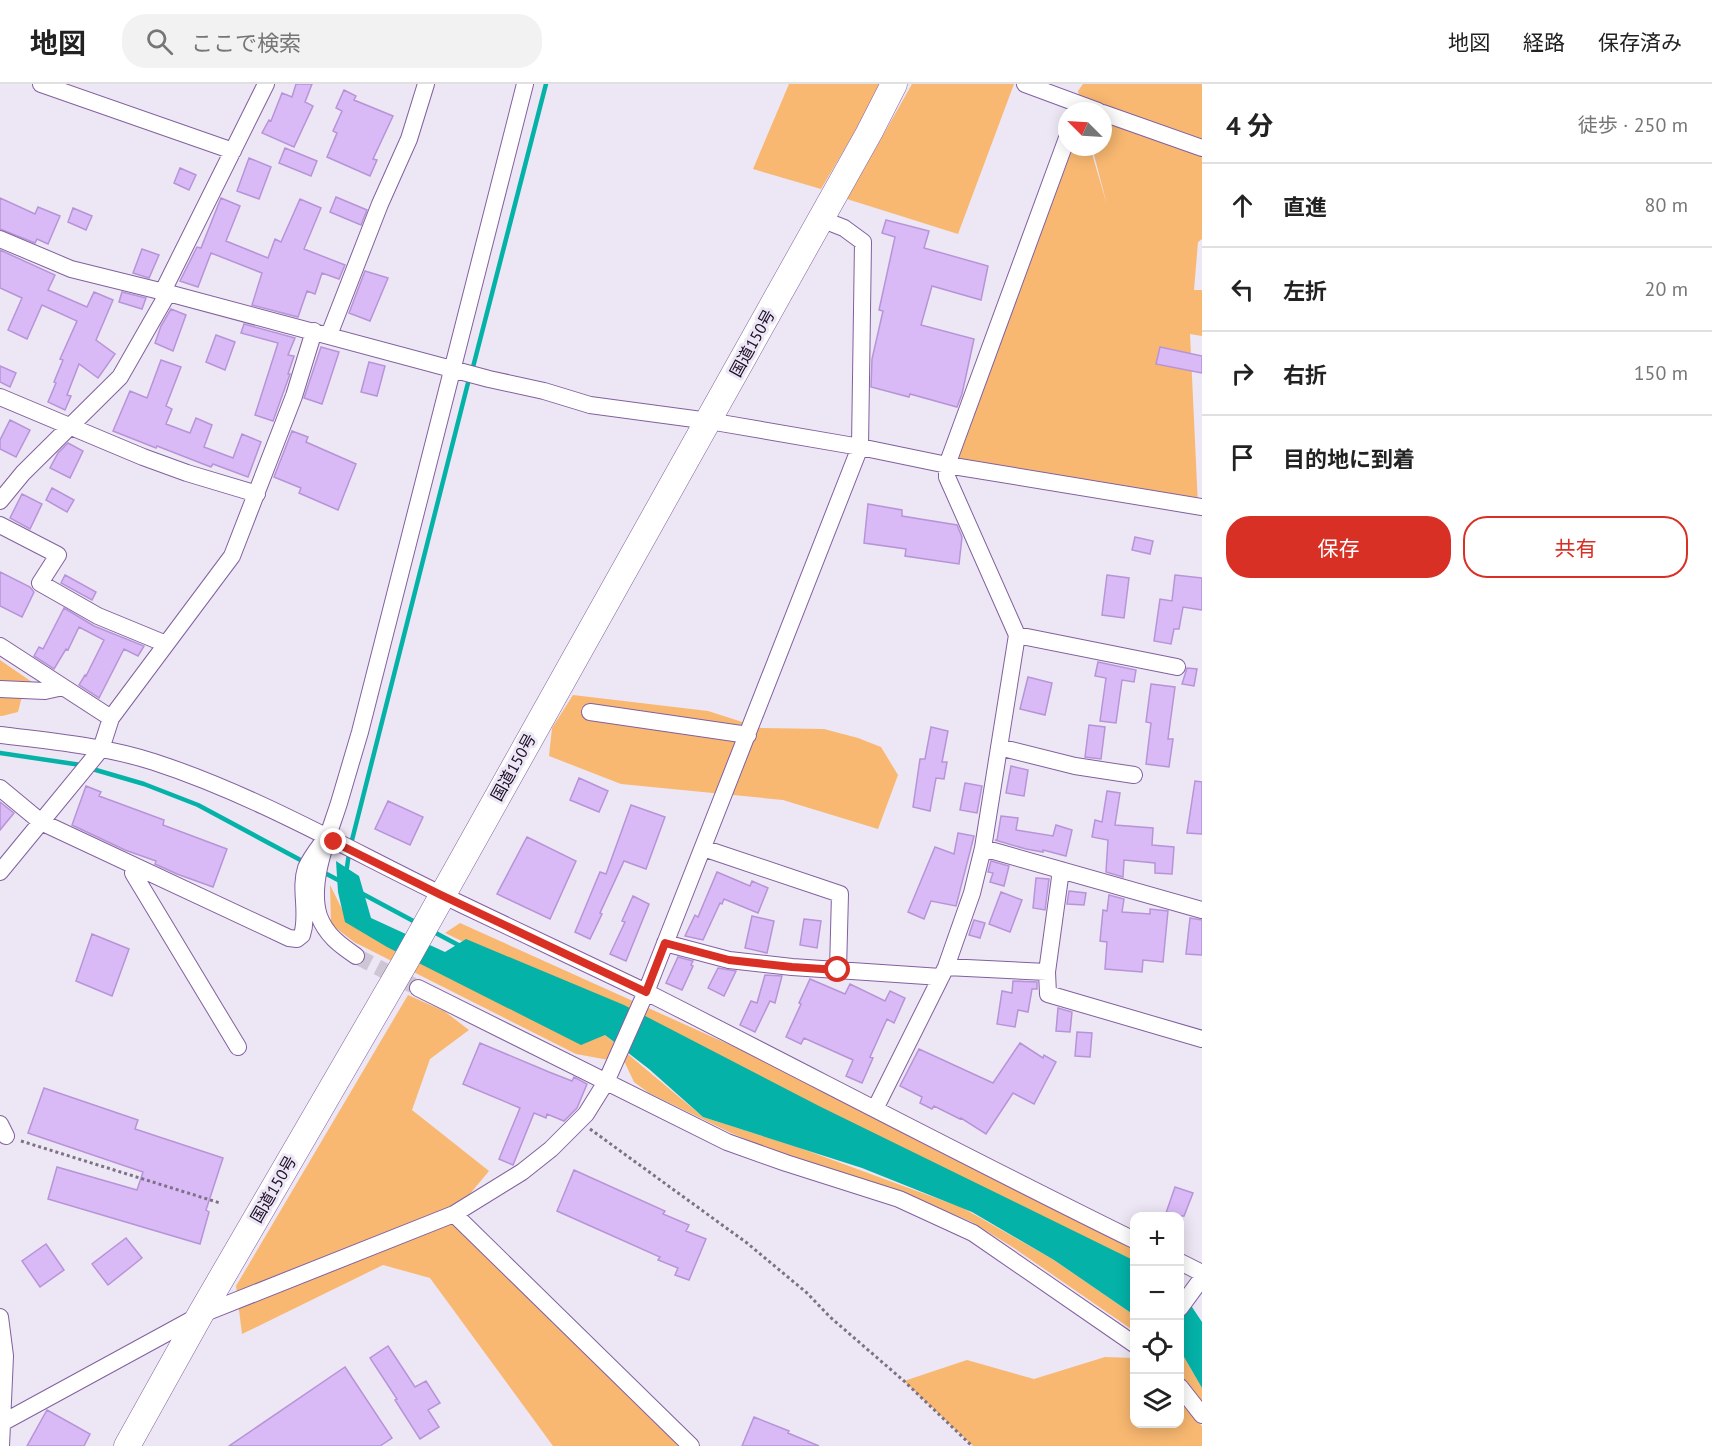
<!DOCTYPE html>
<html lang="ja">
<head>
<meta charset="utf-8">
<style>
  :root { --surface:#fff; --page:#f2f2f2; --text:#222; --muted:#767676; --line:#e0e0e0; --accent:#d93025 }
  body { margin:0; font-family:"PT Sans","Noto Sans JP",sans-serif; background:var(--page); color:var(--text) }
  .controls { position:absolute; right:18px; bottom:18px; display:grid; overflow:hidden; border-radius:12px; box-shadow:0 3px 15px #0003 }
  .controls button { width:54px; height:54px; display:grid; place-items:center; padding:0; border:0; border-bottom:2px solid var(--line); background:var(--surface); color:var(--text); font:30px sans-serif }
  .compass { position:absolute; left:1058px; top:18px; width:54px; height:54px; border-radius:50%; background:var(--surface); box-shadow:0 3px 15px #0003; rotate:294deg }
  .stop { position:absolute; width:18px; height:18px; margin:-14px; border:4px solid #d93025; border-radius:50%; background:#fff }
  .stop.end { background:#d93025; border-color:#fff; box-shadow:0 2px 6px #0008 }
  .list { margin:0; padding:0; list-style:none }
  h2 { display:flex; justify-content:space-between; align-items:center; height:78px; margin:0; padding:0 24px; font-size:26px }
  h2 small { font-size:20px; font-weight:400; color:var(--muted) }
  .list li { display:grid; grid-template-columns:39px 1fr auto; gap:18px; align-items:center; box-sizing:border-box; height:84px; padding:0 24px; border-top:2px solid var(--line) }
  .list b { display:block; font-size:22px; white-space:nowrap }
  .list em { font-size:20px; font-style:normal; color:var(--muted) }
  .actions { display:flex; gap:12px; padding:18px 24px }
  .actions a { flex:1; padding:14px 0; border:2px solid var(--accent); border-radius:24px; text-align:center; font-size:21px; color:var(--accent) }
  .actions .main { background:var(--accent); color:#fff }
  .icon { flex:none; width:33px; height:33px; fill:none; stroke:currentColor; stroke-width:2; stroke-linecap:round; stroke-linejoin:round }
  .map { position:relative; flex:none; width:1202px; height:1362px; overflow:hidden }
  header { display:flex; align-items:center; gap:36px; box-sizing:border-box; height:84px; padding:0 30px; background:var(--surface); border-bottom:2px solid var(--line) }
  header strong { font-size:28px }
  nav { display:flex; gap:33px; margin-inline-start:auto; font-size:21px }
  .search { width:420px; height:54px; background:var(--page); display:flex; align-items:center; gap:15px; box-sizing:border-box; padding:0 21px; border-radius:24px; color:var(--muted); font-size:22px }
  main { display:flex }
  aside { flex:1; background:var(--surface) }
  .map>svg:first-child { display:block }
  .green { fill:#f8b871 }
  .water { fill:#04b2a8 }
  .lines { fill:none; stroke-linecap:round; stroke-linejoin:round }
  .stream { stroke:#04b2a8; stroke-width:4.5 }
  .building { fill:#d9baf7; stroke:#b794d8; stroke-width:1.5 }
  .minor-tunnel { stroke:#cec5d5; stroke-width:16; stroke-dasharray:16 8; stroke-linecap:butt }
  .minor-casing { stroke:#8260a0; stroke-width:18 }
  .highway-casing { stroke:#8260a0; stroke-width:27 }
  .path { stroke:#7c7286; stroke-width:3; stroke-dasharray:3 3; stroke-linecap:butt }
  .minor { stroke:#fff; stroke-width:16 }
  .highway { stroke:#fff; stroke-width:26 }
  .route { stroke:#d93025; stroke-width:8 }
  .labels { text-anchor:middle; dominant-baseline:central; stroke-width:6; stroke-linejoin:round; paint-order:stroke }
  .street-label { font-size:16px; fill:#1b0d26; stroke:#ede6f4 }
</style>
</head>
<body>
<header>
<strong>地図</strong>
<div class="search"><svg class="icon" aria-label="search" viewBox="0 0 24 24"><circle cx="10" cy="10" r="6"/><path d="M15 15l6 6"/></svg>ここで検索</div>
<nav><a>地図</a><a>経路</a><a>保存済み</a></nav>
</header>
<main>
<div class="map">
<svg width="1202" height="1362" viewBox="0 0 1202 1362">
  <rect width="100%" height="100%" fill="#ede6f4"/>
  <!-- green -->
  <path class="green" d="M 789,0 L 883,0 L 821,105 L 753,85 Z
    M 912,0 L 1014,0 L 958,150 L 847,115 Z
    M 1083,0 L 1202,0 L 1202,155 L 1198,158 L 1194,206 L 1202,206 L 1202,252 L 1190,250 L 1198,422 L 958,376 L 966,347 L 1073,63 L 1090,63 L 1107,121 L 1092,63 L 1103,63 L 1103,27 L 1083,27 L 1078,7 Z
    M 0,576 L 45,607 L 31,607 L 21,616 L 18,628 L 2,632 L 0,632 Z
    M 573,611 L 708,627 L 761,644 L 824,645 L 858,654 L 881,663 L 898,691 L 878,745 L 783,716 L 621,700 L 549,672 L 552,644 Z
    M 330,801 L 343,827 L 605,951 L 703,1033 L 800,1064 L 963,1124 L 1054,1176 L 1134,1231 L 1134,1247 L 1014,1164 L 972,1138 L 911,1112 L 813,1083 L 731,1049 L 649,1009 L 634,998 L 625,979 L 576,970 L 354,858 L 331,840 Z
    M 460,839 L 748,969 L 943,1070 L 1134,1164 L 1134,1178 L 445,849 Z
    M 408,911 L 444,927 L 469,946 L 430,975 L 412,1026 L 489,1087 L 454,1129 L 691,1362 L 553,1362 L 430,1194 L 383,1181 L 242,1250 L 236,1202 Z
    M 1180,1266 L 1202,1304 L 1202,1331 L 1180,1301 Z
    M 1105,1273 L 1134,1274 L 1134,1340 L 1180,1340 L 1180,1318 L 1202,1342 L 1202,1362 L 973,1362 L 904,1297 L 967,1276 L 1034,1295 Z"/>
  <!-- water -->
  <path class="water" d="M 336,777 L 359,792 L 371,834 L 445,868 L 466,855 L 624,921 L 819,1022 L 1129,1174 L 1134,1177 L 1134,1231 L 1054,1176 L 972,1128 L 862,1084 L 703,1033 L 649,985 L 605,951 L 581,961 L 387,863 L 345,838 L 338,808 Z
    M 1180,1205 L 1202,1238 L 1202,1304 L 1180,1266 Z"/>
  <g class="lines">
    <!-- stream -->
    <path class="stream" d="M 472,287 L 546,0
      M 0,669 L 81,681
      M 89,684 L 144,700 L 198,721 L 306,779
      M 351,760 L 469,295
      M 321,787 L 340,797
      M 346,790 L 349,769
      M 361,809 L 417,839
      M 432,847 L 462,863"/>
  </g>
  <!-- building -->
  <path class="building" d="M 296,0 L 312,0 L 305,18 L 313,22 L 294,63 L 262,49 L 269,36 L 271,37 L 282,9 L 292,13 Z
    M 344,6 L 356,12 L 354,16 L 393,32 L 373,75 L 377,76 L 370,92 L 327,73 L 337,49 L 333,47 L 342,27 L 336,24 Z
    M 285,64 L 317,77 L 311,92 L 279,79 Z
    M 249,74 L 271,83 L 259,115 L 237,107 Z
    M 180,84 L 196,91 L 189,106 L 174,99 Z
    M 336,113 L 367,126 L 361,141 L 330,128 Z
    M 0,114 L 35,130 L 38,123 L 60,132 L 48,160 L 37,155 L 35,159 L 0,145 Z
    M 221,114 L 240,122 L 226,157 L 268,174 L 275,155 L 281,158 L 300,115 L 321,124 L 304,165 L 345,181 L 339,195 L 322,189 L 315,210 L 307,207 L 298,233 L 252,221 L 262,189 L 211,169 L 198,203 L 180,197 L 197,163 L 201,164 Z
    M 73,124 L 92,132 L 86,146 L 68,138 Z
    M 886,136 L 929,147 L 924,164 L 988,182 L 981,216 L 932,202 L 921,241 L 974,255 L 962,310 L 957,323 L 910,310 L 909,313 L 871,303 L 872,275 L 883,227 L 879,226 L 895,153 L 882,149 Z
    M 142,165 L 159,171 L 149,194 L 133,189 Z
    M 0,166 L 55,191 L 48,206 L 87,223 L 94,208 L 113,216 L 96,256 L 115,270 L 98,294 L 79,280 L 67,311 L 71,312 L 65,326 L 48,318 L 56,299 L 54,298 L 63,276 L 60,275 L 77,237 L 42,221 L 27,255 L 8,246 L 22,214 L 0,204 Z
    M 365,187 L 388,194 L 370,237 L 349,229 Z
    M 122,208 L 146,214 L 142,225 L 119,218 Z
    M 171,225 L 186,231 L 173,267 L 155,259 L 161,242 Z
    M 244,240 L 295,254 L 288,271 L 294,272 L 288,290 L 290,290 L 273,337 L 255,331 L 278,259 L 241,249 Z
    M 216,251 L 235,258 L 225,286 L 206,278 Z
    M 321,263 L 339,268 L 322,320 L 304,314 Z
    M 1160,263 L 1202,272 L 1202,289 L 1156,280 Z
    M 161,276 L 181,283 L 166,322 L 172,325 L 166,340 L 190,349 L 196,334 L 212,341 L 204,363 L 233,374 L 242,350 L 261,358 L 248,393 L 213,380 L 211,383 L 157,362 L 156,364 L 113,347 L 130,307 L 147,314 Z
    M 369,278 L 385,282 L 377,312 L 361,308 Z
    M 0,282 L 16,289 L 10,303 L 0,298 Z
    M 10,336 L 30,346 L 16,373 L 0,365 L 0,356 Z
    M 292,347 L 308,353 L 306,358 L 356,380 L 338,426 L 299,409 L 301,404 L 274,393 Z
    M 68,359 L 83,367 L 70,394 L 50,384 L 58,369 Z
    M 52,404 L 74,416 L 67,428 L 46,416 Z
    M 22,410 L 42,420 L 30,445 L 10,434 Z
    M 868,420 L 902,426 L 902,432 L 957,441 L 962,453 L 959,480 L 905,472 L 906,465 L 864,459 Z
    M 1135,453 L 1153,457 L 1150,470 L 1132,466 Z
    M 0,488 L 30,503 L 34,508 L 22,533 L 0,522 Z
    M 65,491 L 96,508 L 92,516 L 61,499 Z
    M 1107,491 L 1129,494 L 1124,534 L 1102,531 Z
    M 1175,491 L 1202,494 L 1202,526 L 1183,523 L 1179,545 L 1174,545 L 1171,560 L 1154,557 L 1160,515 L 1172,517 Z
    M 64,524 L 94,542 L 144,562 L 138,572 L 124,565 L 99,614 L 79,601 L 85,591 L 86,592 L 104,556 L 79,543 L 68,566 L 66,565 L 54,585 L 34,572 L 39,563 L 43,565 Z
    M 1098,578 L 1136,586 L 1134,598 L 1122,596 L 1116,639 L 1100,637 L 1106,594 L 1095,592 Z
    M 1187,584 L 1197,585 L 1194,602 L 1182,600 Z
    M 1028,593 L 1052,599 L 1045,631 L 1020,625 Z
    M 1151,600 L 1175,603 L 1168,655 L 1173,655 L 1169,683 L 1146,680 L 1151,639 L 1146,638 Z
    M 1089,641 L 1105,643 L 1101,675 L 1085,673 Z
    M 931,643 L 948,647 L 942,678 L 947,678 L 944,695 L 936,694 L 930,727 L 913,723 L 920,675 L 925,675 Z
    M 1011,682 L 1028,686 L 1024,712 L 1006,709 Z
    M 579,694 L 608,707 L 599,728 L 570,716 Z
    M 1195,697 L 1202,698 L 1202,750 L 1187,749 Z
    M 965,699 L 982,702 L 977,729 L 960,726 Z
    M 86,702 L 101,708 L 99,712 L 164,736 L 163,741 L 227,765 L 213,803 L 177,790 L 155,780 L 156,777 L 125,766 L 72,741 Z
    M 1107,707 L 1120,709 L 1115,741 L 1153,744 L 1152,761 L 1174,763 L 1172,790 L 1155,789 L 1155,779 L 1124,776 L 1123,793 L 1106,788 L 1108,756 L 1092,753 L 1095,736 L 1102,738 Z
    M 388,717 L 423,733 L 410,761 L 375,745 Z
    M 0,718 L 14,729 L 0,746 Z
    M 631,721 L 665,733 L 646,785 L 624,777 L 600,829 L 602,830 L 590,855 L 575,848 L 600,788 L 606,790 Z
    M 1001,732 L 1018,734 L 1016,746 L 1053,752 L 1056,741 L 1072,746 L 1066,772 L 1043,766 L 1043,768 L 1026,765 L 995,756 L 997,756 Z
    M 958,749 L 974,752 L 956,822 L 931,817 L 924,835 L 908,828 L 935,763 L 954,770 Z
    M 527,753 L 576,777 L 550,835 L 497,810 Z
    M 991,777 L 1009,782 L 1004,802 L 990,798 L 993,789 L 988,788 Z
    M 717,788 L 750,802 L 752,797 L 768,804 L 758,829 L 724,815 L 722,820 L 720,819 L 703,856 L 685,852 L 695,831 L 698,833 Z
    M 1036,794 L 1049,795 L 1045,826 L 1033,824 Z
    M 1069,807 L 1086,809 L 1084,821 L 1067,820 Z
    M 1001,808 L 1022,816 L 1010,848 L 989,840 Z
    M 1109,811 L 1124,815 L 1122,828 L 1150,830 L 1150,825 L 1168,827 L 1163,878 L 1143,876 L 1142,888 L 1105,885 L 1107,858 L 1100,857 L 1103,826 L 1107,827 Z
    M 633,812 L 649,820 L 626,877 L 610,870 L 625,838 L 622,837 Z
    M 752,832 L 774,837 L 767,869 L 745,864 Z
    M 1190,834 L 1202,836 L 1202,871 L 1186,870 Z
    M 804,835 L 821,837 L 817,864 L 800,861 Z
    M 974,836 L 985,839 L 980,854 L 969,851 Z
    M 92,850 L 129,865 L 112,912 L 76,897 Z
    M 678,873 L 693,877 L 691,881 L 693,882 L 682,906 L 666,899 Z
    M 718,884 L 736,887 L 724,912 L 708,904 Z
    M 765,891 L 782,892 L 775,919 L 770,917 L 755,948 L 740,941 L 751,917 L 757,919 Z
    M 810,895 L 845,910 L 850,900 L 885,917 L 890,907 L 905,914 L 894,939 L 887,935 L 870,973 L 873,974 L 862,999 L 846,992 L 853,976 L 804,954 L 801,960 L 786,953 L 801,920 L 799,919 Z
    M 1013,897 L 1037,898 L 1037,905 L 1032,905 L 1028,928 L 1018,926 L 1015,943 L 997,940 L 1002,907 L 1012,909 Z
    M 1058,924 L 1072,928 L 1070,948 L 1056,947 Z
    M 1077,948 L 1092,949 L 1090,973 L 1075,972 Z
    M 480,959 L 549,988 L 572,997 L 574,993 L 587,1000 L 577,1024 L 564,1037 L 547,1030 L 546,1034 L 534,1029 L 513,1081 L 499,1075 L 520,1024 L 463,1000 Z
    M 1020,959 L 1043,974 L 1044,971 L 1056,978 L 1034,1020 L 1013,1009 L 986,1050 L 961,1034 L 960,1035 L 934,1022 L 932,1025 L 920,1019 L 922,1013 L 900,1002 L 919,965 L 993,999 Z
    M 44,1004 L 138,1036 L 135,1045 L 223,1074 L 206,1126 L 209,1128 L 200,1160 L 48,1115 L 57,1083 L 137,1106 L 143,1088 L 28,1049 Z
    M 574,1086 L 665,1127 L 663,1130 L 689,1141 L 686,1147 L 706,1155 L 689,1196 L 675,1191 L 678,1184 L 658,1176 L 660,1173 L 557,1127 Z
    M 1175,1103 L 1193,1109 L 1184,1132 L 1165,1132 Z
    M 126,1154 L 142,1174 L 108,1201 L 92,1180 Z
    M 46,1160 L 64,1186 L 40,1203 L 22,1177 Z
    M 388,1262 L 415,1303 L 426,1297 L 440,1319 L 428,1326 L 439,1343 L 420,1355 L 395,1316 L 397,1315 L 370,1274 Z
    M 345,1283 L 392,1354 L 380,1362 L 229,1362 Z
    M 47,1326 L 90,1350 L 84,1362 L 27,1362 Z
    M 754,1333 L 789,1347 L 788,1349 L 819,1362 L 742,1362 Z"/>
  <g class="lines">
    <!-- minor-tunnel -->
    <path class="minor-tunnel" d="M 356,872 L 418,904"/>
    <!-- minor casing -->
    <g class="minor-casing">
      <path id="minor" d="M 41,0 L 233,67
        M 1025,0 L 1098,27
        M 1103,29 L 1202,64
        M 0,155 L 71,185 L 168,209 L 489,295 L 544,307 L 590,321 L 709,337 L 860,363 L 947,381 L 1202,423
        M 163,207 L 266,0
        M 329,251 L 380,120 L 409,55 L 426,0
        M 0,313 L 143,373 L 187,389 L 257,410
        M 0,417 L 23,389 L 120,293 L 168,209
        M 0,441 L 58,471 L 40,499 L 98,532 L 166,560
        M 1017,551 L 1177,583
        M 0,562 L 111,634
        M 0,605 L 45,607 L 63,603
        M 590,628 L 748,651
        M 0,651 C 51,657 105,662 154,678 C 261,713 360,772 461,820 C 523,850 586,879 648,909 C 810,991 971,1076 1134,1156
        M 999,663 L 1075,682 L 1134,691
        M 0,704 L 41,738 L 289,854 L 297,855 L 302,851 C 309,829 299,805 306,784 C 310,775 316,767 322,759
        M 703,764 L 840,810 L 838,886
        M 983,764 L 1202,826
        M 135,782 L 133,789 L 238,963
        M 0,788 L 101,665 L 111,634 L 232,472 L 294,312 L 314,247
        M 665,859 L 729,876 L 792,883 L 941,893
        M 356,872 C 340,861 326,851 319,832 C 308,798 329,751 339,719 C 346,695 353,672 360,648 L 525,0
        M 946,883 L 1047,888 L 1048,910 L 1202,955
        M 1047,888 L 1061,786
        M 418,904 L 727,1058 L 786,1079 L 899,1115 L 973,1149 L 1134,1260
        M 875,1025 L 946,883 L 972,809 L 983,764 L 1017,551 L 947,393 L 947,381 L 1067,54
        M 0,1040 L 6,1052
        M 454,1130 L 691,1362
        M 1180,1178 L 1202,1189
        M 1180,1224 L 1202,1194
        M 0,1233 L 5,1272 L 1,1362
        M 1180,1303 L 1202,1331
        M 0,1340 L 200,1231 L 454,1130 L 522,1088 L 551,1065 L 586,1030 L 606,998 L 646,908 L 860,363 L 863,158 L 844,144 L 821,135"/>
    </g>
    <!-- highway casing -->
    <g class="highway-casing">
      <path id="highway" d="M 127,1362 L 200,1231 L 404,880 L 869,49 L 894,0"/>
    </g>
    <!-- path -->
    <path class="path" d="M 590,1045 L 747,1159 L 807,1209 L 830,1233 L 904,1297 L 972,1362
      M 21,1057 L 220,1119"/>
    <!-- minor -->
    <use href="#minor" class="minor"/>
    <!-- highway -->
    <use href="#highway" class="highway"/>
  </g>
  <g class="lines">
    <!-- route -->
    <path class="route" d="M 334,758 L 441,811 L 646,908 L 665,859 L 729,876 L 792,883 L 838,886"/>
  </g>
  <g class="labels">
    <!-- street labels -->
    <g class="street-label">
      <text transform="translate(752 259) rotate(-61)">国道150号</text>
      <text transform="translate(513 683) rotate(-61)">国道150号</text>
      <text transform="translate(273 1105) rotate(-60)">国道150号</text>
    </g>
  </g>
</svg>
<div class="controls">
<button>+</button>
<button>−</button>
<button><svg class="icon" aria-label="locate" viewBox="0 0 24 24"><circle cx="12" cy="12" r="6"/><path d="M12 2v4M12 18v4M2 12h4M18 12h4"/></svg></button>
<button><svg class="icon" aria-label="layers" viewBox="0 0 24 24"><path d="M12 4l9 5-9 5-9-5zM3 14l9 5 9-5"/></svg></button>
</div>
<svg class="compass" viewBox="-18 -18 36 36"><path d="M0-13l5 13h-10z" fill="#e53935"/><path d="M0 13l5-13h-10z" fill="#767676"/></svg>
<div class="stop" style="left:838px;top:886px"></div>
<div class="stop end" style="left:334px;top:758px"></div>
</div>
<aside>
<h2>4 分<small>徒歩 · 250 m</small></h2>
<ul class="list">
<li><svg class="icon" aria-label="ahead" viewBox="0 0 24 24"><path d="M12 20V5M6 11l6-6 6 6"/></svg><div><b>直進</b></div><em>80 m</em></li>
<li><svg class="icon" aria-label="left" viewBox="0 0 24 24"><path d="M17 20v-9H6M10 6l-5 5 5 5"/></svg><div><b>左折</b></div><em>20 m</em></li>
<li><svg class="icon" aria-label="right" viewBox="0 0 24 24"><path d="M7 20v-9h11M14 6l5 5-5 5"/></svg><div><b>右折</b></div><em>150 m</em></li>
<li><svg class="icon" aria-label="arrive" viewBox="0 0 24 24"><path d="M6 21V4h12l-3 4 3 4H6"/></svg><div><b>目的地に到着</b></div></li>
</ul>
<div class="actions"><a class="main">保存</a><a>共有</a></div>
</aside>
</main>
</body>
</html>
